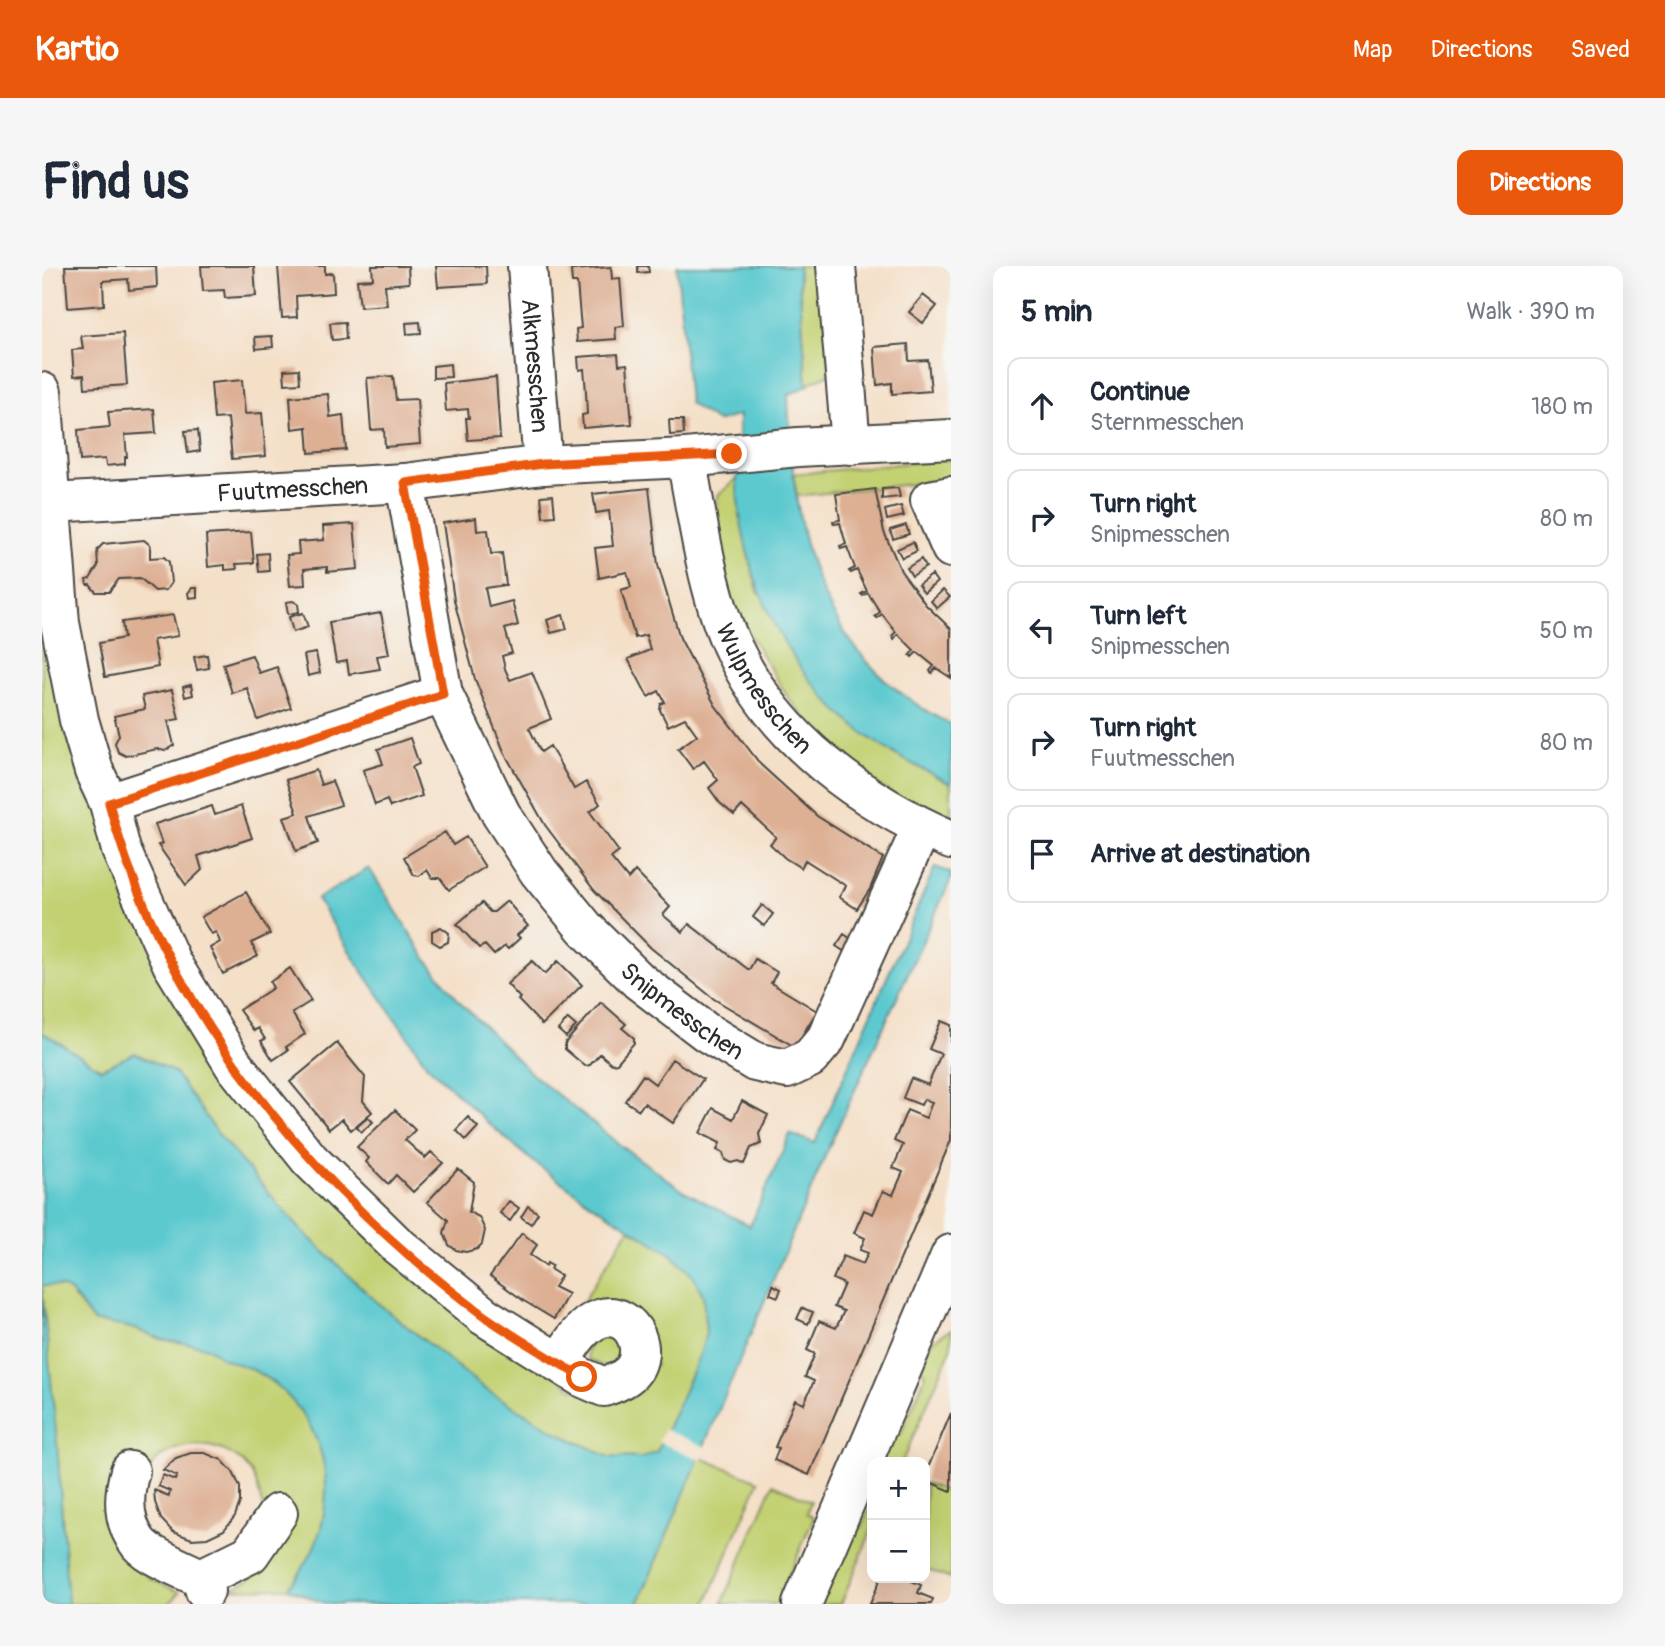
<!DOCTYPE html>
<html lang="en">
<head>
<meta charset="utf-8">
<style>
  :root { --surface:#fff; --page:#f6f6f7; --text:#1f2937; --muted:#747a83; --line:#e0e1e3; --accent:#ea580c }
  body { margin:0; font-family:Pangolin,sans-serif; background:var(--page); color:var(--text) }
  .controls { position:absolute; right:21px; bottom:21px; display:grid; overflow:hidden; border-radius:14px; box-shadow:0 7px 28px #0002 }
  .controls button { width:63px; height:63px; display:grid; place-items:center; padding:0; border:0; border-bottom:2px solid var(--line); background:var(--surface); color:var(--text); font:35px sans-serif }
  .stop { position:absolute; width:21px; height:21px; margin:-16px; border:5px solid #ea580c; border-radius:50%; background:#fff }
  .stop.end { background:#ea580c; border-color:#fff; box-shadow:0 2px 7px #0008 }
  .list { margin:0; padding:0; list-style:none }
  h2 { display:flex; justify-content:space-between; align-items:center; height:91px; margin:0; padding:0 28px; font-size:30px }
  h2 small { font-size:23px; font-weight:400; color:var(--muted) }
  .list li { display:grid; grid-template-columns:46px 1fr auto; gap:21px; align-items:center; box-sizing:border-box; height:98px; margin:0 14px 14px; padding:0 14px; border:2px solid var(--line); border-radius:14px }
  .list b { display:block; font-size:26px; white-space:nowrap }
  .list p { margin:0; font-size:23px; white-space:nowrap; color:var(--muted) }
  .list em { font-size:23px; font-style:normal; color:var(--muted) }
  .icon { flex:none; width:38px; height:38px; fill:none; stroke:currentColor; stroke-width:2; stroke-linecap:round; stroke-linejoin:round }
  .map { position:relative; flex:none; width:909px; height:1338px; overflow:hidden; border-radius:14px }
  header { display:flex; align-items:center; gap:42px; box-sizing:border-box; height:98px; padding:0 35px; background:var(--accent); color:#fff }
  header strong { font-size:33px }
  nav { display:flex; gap:38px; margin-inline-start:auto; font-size:24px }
  .intro { display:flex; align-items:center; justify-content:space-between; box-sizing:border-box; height:168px; padding:0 42px }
  h1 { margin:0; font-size:49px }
  .button { padding:18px 32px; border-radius:14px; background:var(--accent); color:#fff; font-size:24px; font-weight:700 }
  main { display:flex; gap:42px; padding:0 42px }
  aside { flex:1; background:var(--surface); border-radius:14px; box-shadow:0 7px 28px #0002 }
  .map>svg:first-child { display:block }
  .green { fill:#c3d173; stroke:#777e4f; stroke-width:2 }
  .water { fill:#5cc9cf; stroke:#447a7d; stroke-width:2 }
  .pier { fill:#f4dfc7 }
  .building { fill:#ddaf93 }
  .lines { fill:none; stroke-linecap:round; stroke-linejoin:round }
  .minor-casing { stroke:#494642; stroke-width:42 }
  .minor { stroke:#fff; stroke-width:38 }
  .route { stroke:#ea580c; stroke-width:9 }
  .labels { text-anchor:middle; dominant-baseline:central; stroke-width:6; stroke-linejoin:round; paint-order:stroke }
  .street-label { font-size:24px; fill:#2b2b2b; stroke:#f6f6f2 }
</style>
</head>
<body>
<header>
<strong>Kartio</strong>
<nav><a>Map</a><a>Directions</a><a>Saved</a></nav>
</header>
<div class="intro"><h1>Find us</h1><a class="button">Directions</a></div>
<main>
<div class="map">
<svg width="909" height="1338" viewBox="0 0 909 1338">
  <rect width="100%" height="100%" fill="#f6f6f2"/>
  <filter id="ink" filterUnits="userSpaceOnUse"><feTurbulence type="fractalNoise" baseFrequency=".0143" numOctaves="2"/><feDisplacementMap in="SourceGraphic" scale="14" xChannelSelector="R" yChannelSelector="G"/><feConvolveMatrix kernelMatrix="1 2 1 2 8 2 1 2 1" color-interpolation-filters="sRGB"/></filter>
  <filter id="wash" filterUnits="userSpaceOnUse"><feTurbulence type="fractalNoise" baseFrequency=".00686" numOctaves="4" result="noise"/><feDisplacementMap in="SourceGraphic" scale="28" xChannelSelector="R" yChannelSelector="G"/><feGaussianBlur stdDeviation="1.57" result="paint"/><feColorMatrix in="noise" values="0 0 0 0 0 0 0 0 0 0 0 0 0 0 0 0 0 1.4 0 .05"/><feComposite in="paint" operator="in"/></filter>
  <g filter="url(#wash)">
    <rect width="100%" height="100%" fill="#f4dfc7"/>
    <!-- green -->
    <path class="green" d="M 756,0 L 780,0 L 788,108 L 769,116 L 765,120 Z
      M 909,193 L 909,214 L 755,230 L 751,208 Z
      M 695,213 L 702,272 L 716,326 L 850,487 L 909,518 L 909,564 L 803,499 L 747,433 L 690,340 L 673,258 L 676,229 Z
      M 0,318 L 164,781 L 530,1123 L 614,1099 L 534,1047 L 587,962 L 628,987 L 652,1011 L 661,1029 L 664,1046 L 664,1067 L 659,1086 L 615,1186 L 600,1192 L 567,1191 L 516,1167 L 443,1123 L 338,1039 L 257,962 L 179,872 L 132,806 L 93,787 L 59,803 L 0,766 Z
      M 14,1018 L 23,1020 L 51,1055 C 65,1058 79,1059 93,1063 C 103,1067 113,1071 123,1074 C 137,1077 152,1077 166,1082 C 172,1084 173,1088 179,1091 C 189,1097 202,1099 213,1105 C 254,1127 283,1172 284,1219 C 285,1258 272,1292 246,1322 L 186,1323 C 212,1316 229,1296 241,1273 C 234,1261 223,1248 219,1235 C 216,1223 214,1211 205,1201 C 180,1172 127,1171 106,1205 C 97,1218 88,1270 84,1288 L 108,1313 L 138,1326 L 127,1338 L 26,1338 L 15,1177 L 0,1020 Z
      M 565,1063 L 585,1080 L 567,1104 L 546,1093 L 544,1085 Z
      M 909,1064 L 909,1083 L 860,1196 L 836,1196 L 847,1172 L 859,1168 L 883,1111 L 879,1098 C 885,1081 891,1072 909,1064 Z
      M 657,1191 L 717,1215 L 664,1338 L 596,1338 Z
      M 883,1217 L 909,1227 L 909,1313 L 883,1303 Z
      M 731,1218 L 769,1235 L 765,1247 L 772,1251 L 735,1338 L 680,1338 Z
      M 830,1236 L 830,1263 L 799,1338 L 775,1338 L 814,1258 L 820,1261 Z"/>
    <!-- water -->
    <path class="water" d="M 635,0 L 756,0 L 765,120 L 746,129 C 750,240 763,350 855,424 C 872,437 890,450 909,458 L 909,518 C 871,498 832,480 801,450 C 740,393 705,316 696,234 C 693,206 697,177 697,149 L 675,156 L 647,137 Z
      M 893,601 L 909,607 L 909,613 L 785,885 L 596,1338 L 284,1338 L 246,1322 C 272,1292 285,1258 284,1219 C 283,1172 254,1127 213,1105 C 202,1099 189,1097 179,1091 C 173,1088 172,1084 166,1082 C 152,1077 137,1077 123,1074 C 113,1071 103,1067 93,1063 C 79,1059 65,1058 51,1055 C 34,1034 30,1016 0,1020 L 0,766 L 59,803 L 93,787 L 132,806 L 179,872 L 257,962 L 338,1039 L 443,1123 L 516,1167 L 567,1191 L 600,1192 L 615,1186 L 659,1086 L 664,1067 L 661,1029 L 652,1011 L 628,987 L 550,938 L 493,897 L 446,857 L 385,799 L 317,700 L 275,633 L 327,602 L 385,694 L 418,736 L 491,809 L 578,879 L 640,924 L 708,960 L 748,868 L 773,877 Z
      M 0,1022 L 15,1177 L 26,1338 L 0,1338 Z"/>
    <!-- pier -->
    <path class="pier" d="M 622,1163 L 664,1181 L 660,1194 L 616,1176 Z"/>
    <g id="blocks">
      <!-- building -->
      <path class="building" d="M 23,0 L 114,0 L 115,21 L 87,24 L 86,13 L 61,15 L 62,39 L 26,42 Z
        M 159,0 L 212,0 L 214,30 L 183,32 L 182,24 L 161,25 Z
        M 236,0 L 283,0 L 283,8 L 291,7 L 292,27 L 254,30 L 255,51 L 240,52 Z
        M 330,0 L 366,0 L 367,17 L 343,19 L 345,39 L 318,41 L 315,14 L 331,13 Z
        M 394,0 L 444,0 L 445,18 L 396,21 Z
        M 596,0 L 606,0 L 607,6 L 596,7 Z
        M 569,1 L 570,13 L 578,12 L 582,60 L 573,61 L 574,73 L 535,76 L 534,63 L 539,62 L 535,17 L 530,17 L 529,4 Z
        M 881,29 L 895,40 L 881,57 L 867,46 Z
        M 303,56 L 304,73 L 290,74 L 288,57 Z
        M 378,56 L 379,67 L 365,68 L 364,57 Z
        M 81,67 L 85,119 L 43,122 L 42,109 L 32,110 L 30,84 L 41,83 L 39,70 Z
        M 230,70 L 231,81 L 214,83 L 213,71 Z
        M 866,78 L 867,95 L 886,94 L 889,125 L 850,128 L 850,117 L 835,119 L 832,81 Z
        M 576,88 L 577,99 L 585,98 L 590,158 L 541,162 L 540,149 L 545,148 L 544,126 L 542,103 L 537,104 L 536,91 Z
        M 408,98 L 409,111 L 391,112 L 391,100 Z
        M 257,103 L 258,117 L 243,118 L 242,104 Z
        M 351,110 L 354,134 L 375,133 L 378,178 L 343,181 L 342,163 L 329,164 L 325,112 Z
        M 454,111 L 458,172 L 426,174 L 424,152 L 427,152 L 426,143 L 404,145 L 402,117 Z
        M 200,114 L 203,148 L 220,147 L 224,190 L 190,193 L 186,152 L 172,153 L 169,117 Z
        M 286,128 L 288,151 L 301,149 L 304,184 L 267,187 L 265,161 L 250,163 L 248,131 Z
        M 112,143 L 114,167 L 83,169 L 85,191 L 83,191 L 83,198 L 64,200 L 63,193 L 38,195 L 36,164 L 68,161 L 66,146 Z
        M 627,154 L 641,154 L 642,168 L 628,169 Z
        M 156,164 L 158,185 L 146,187 L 143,165 Z
        M 607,222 L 616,299 L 638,372 L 673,439 L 719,499 L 775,550 L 841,592 L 828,623 L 815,643 L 797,631 L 804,620 L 763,594 L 759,602 L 743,592 L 728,578 L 734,571 L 700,540 L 692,549 L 678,537 L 667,522 L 676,514 L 662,495 L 651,503 L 636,483 L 655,469 L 643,452 L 626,460 L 618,444 L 619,438 L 623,436 L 617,425 L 606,431 L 586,393 L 608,384 L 604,369 L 593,372 L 579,324 L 589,321 L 585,306 L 557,312 L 553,282 L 571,280 L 567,245 L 554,247 L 551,228 Z
        M 856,222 L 858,231 L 840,233 L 840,223 Z
        M 833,223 L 842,266 L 859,305 L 884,339 L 909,363 L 909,412 L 894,402 L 890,407 L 888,405 L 892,400 L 875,386 L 870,391 L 868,389 L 872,384 L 856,368 L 852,373 L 850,370 L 854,366 L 840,348 L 835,352 L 833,350 L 838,346 L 826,327 L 821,330 L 819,328 L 825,325 L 815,304 L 809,307 L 807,305 L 813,302 L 805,281 L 799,283 L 798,280 L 804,278 L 798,257 L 792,258 L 791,255 L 798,254 L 794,228 Z
        M 511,229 L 513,250 L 501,251 L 499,230 Z
        M 859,240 L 862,250 L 845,254 L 843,244 Z
        M 434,252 L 435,265 L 446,264 L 449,288 L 460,287 L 464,319 L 443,322 L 447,341 L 470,335 L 476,359 L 463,363 L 470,387 L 460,390 L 463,403 L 468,414 L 490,406 L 509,453 L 487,462 L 499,486 L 508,480 L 532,523 L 544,516 L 558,538 L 548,546 L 577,586 L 569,592 L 586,613 L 593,605 L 628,641 L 621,649 L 641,666 L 647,658 L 707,704 L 713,693 L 735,706 L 729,717 L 775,745 L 753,781 L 672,733 L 609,682 L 552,624 L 503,559 L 463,488 L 433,413 L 412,334 L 401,257 Z
        M 312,258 L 316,303 L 285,306 L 285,301 L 262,303 L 263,319 L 248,320 L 245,289 L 257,288 L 256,276 L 282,274 L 281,260 Z
        M 864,259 L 867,268 L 851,273 L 848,264 Z
        M 209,266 L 212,297 L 194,298 L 195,303 L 183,304 L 183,299 L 166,301 L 164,269 Z
        M 102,274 L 108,279 L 108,292 L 122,291 L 127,296 L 129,317 L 124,324 L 113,325 L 98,312 L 77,313 L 67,326 L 54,326 L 48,319 L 45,319 L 44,314 L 48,313 L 56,300 L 55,284 L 61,278 Z
        M 871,276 L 875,285 L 860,292 L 855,283 Z
        M 226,287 L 227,305 L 217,306 L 215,288 Z
        M 879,293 L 884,301 L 870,310 L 865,302 Z
        M 890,309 L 895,316 L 882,327 L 876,319 Z
        M 150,322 L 155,322 L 155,331 L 147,332 L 146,327 Z
        M 901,324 L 908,331 L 895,342 L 889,335 Z
        M 251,335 L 256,338 L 257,346 L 246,348 L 244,336 Z
        M 261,347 L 266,361 L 251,366 L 247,351 Z
        M 339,347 L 347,388 L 335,390 L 338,403 L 307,408 L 305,395 L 294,397 L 287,356 Z
        M 131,349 L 136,370 L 111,374 L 116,401 L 63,411 L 57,377 L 82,372 L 80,356 Z
        M 521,349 L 525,363 L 509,367 L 505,354 Z
        M 274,387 L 278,407 L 266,410 L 262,389 Z
        M 165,389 L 167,402 L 155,404 L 152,391 Z
        M 210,389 L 217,407 L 235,401 L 249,442 L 216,454 L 205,422 L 190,427 L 181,398 Z
        M 149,419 L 151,429 L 143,431 L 141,421 Z
        M 130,424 L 137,453 L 126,455 L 132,479 L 123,485 L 115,483 L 84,490 L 76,486 L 73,477 L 77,469 L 72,450 L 103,443 L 100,430 Z
        M 368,472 L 377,498 L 370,501 L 380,530 L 348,541 L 345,534 L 333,539 L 321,504 L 341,498 L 336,483 Z
        M 274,504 L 279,519 L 290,515 L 299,539 L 267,550 L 276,577 L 254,585 L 242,551 L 255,547 L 244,514 Z
        M 170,540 L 173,549 L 199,540 L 210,572 L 156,590 L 160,604 L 144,619 L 116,579 L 120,578 L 113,558 Z
        M 403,566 L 411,579 L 424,571 L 443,601 L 407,624 L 398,612 L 390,612 L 385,604 L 377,610 L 372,609 L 362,591 Z
        M 204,626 L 228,668 L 209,677 L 216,690 L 181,708 L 168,682 L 178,676 L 174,666 L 169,668 L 159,651 Z
        M 465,635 L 486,660 L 475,669 L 478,672 L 466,683 L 463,680 L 452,689 L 443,679 L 437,682 L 415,658 L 440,637 L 448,646 L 452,646 Z
        M 720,639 L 731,648 L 722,660 L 711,651 Z
        M 399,661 L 407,667 L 406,676 L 398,680 L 390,675 L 390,665 Z
        M 802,668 L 813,676 L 806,688 L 794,680 Z
        M 490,695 L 503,708 L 516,695 L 540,719 L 500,759 L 476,734 L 478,732 L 465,718 Z
        M 248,702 L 269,735 L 250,747 L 263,768 L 244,781 L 246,784 L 231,794 L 219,775 L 223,773 L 216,762 L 212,765 L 197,744 L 231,722 L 228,716 Z
        M 559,736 L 584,758 L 580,762 L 592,772 L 592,777 L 575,797 L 570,798 L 558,788 L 548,799 L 543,800 L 523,783 L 523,777 Z
        M 526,753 L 534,760 L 524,771 L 516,764 Z
        M 899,755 L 909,759 L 909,874 L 767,1209 L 732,1194 L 737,1182 L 733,1181 L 753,1134 L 762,1138 L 772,1115 L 763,1111 L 773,1088 L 765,1084 L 777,1055 L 794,1062 L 802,1045 L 792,1041 L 802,1018 L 791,1013 L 801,990 L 821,998 L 826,987 L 818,984 L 823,972 L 812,967 L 822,944 L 831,948 L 841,925 L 851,929 L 861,906 L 851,902 L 861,879 L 852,875 L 865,844 L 884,852 L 890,836 L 882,833 L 879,839 L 861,832 L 869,812 L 886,819 L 899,788 L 887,783 Z
        M 295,777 L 323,811 L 321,835 L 330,846 L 309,864 L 300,853 L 287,863 L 248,816 Z
        M 630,793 L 661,813 L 631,857 L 602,837 L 597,844 L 583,835 L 601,809 L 613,818 Z
        M 700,835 L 726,849 L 717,868 L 719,878 L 709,882 L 702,898 L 696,895 L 689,897 L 683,894 L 681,887 L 675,884 L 678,877 L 658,867 L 671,842 L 691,853 Z
        M 353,844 L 373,864 L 363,874 L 383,892 L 389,886 L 401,897 L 371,926 L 354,909 L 346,918 L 324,896 L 327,892 L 315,881 Z
        M 326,851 L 331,856 L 319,866 L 315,861 Z
        M 426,851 L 436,861 L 424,874 L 414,864 Z
        M 416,903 L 432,916 L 427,946 L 437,951 L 443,964 L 440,978 L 435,983 L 424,986 L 414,984 L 407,979 L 402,967 L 406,954 L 385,936 Z
        M 467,935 L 477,942 L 468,955 L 458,947 Z
        M 486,940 L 496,947 L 489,958 L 479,951 Z
        M 480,967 L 495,979 L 488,989 L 504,1000 L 505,997 L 510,1000 L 508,1003 L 519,1010 L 512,1021 L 526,1028 L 512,1053 L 482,1035 L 448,1010 Z
        M 731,1019 L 739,1023 L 736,1031 L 728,1028 Z
        M 760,1042 L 771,1046 L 766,1058 L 755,1053 Z
        M 909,1147 L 909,1225 L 883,1214 L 883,1209 Z
        M 149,1187 L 163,1187 L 180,1194 L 191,1206 L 198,1221 L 198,1236 L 193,1250 L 182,1264 L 165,1272 L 150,1273 L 131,1266 L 119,1253 L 113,1236 L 112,1224 L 127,1230 L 128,1225 L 116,1220 L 121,1209 L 133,1214 L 135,1210 L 121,1204 L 134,1192 Z
        M 839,1312 L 863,1312 L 879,1319 L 876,1327 L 891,1333 L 889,1338 L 828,1338 Z"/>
    </g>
  </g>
  <g filter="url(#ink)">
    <use href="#blocks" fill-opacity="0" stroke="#494642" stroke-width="2"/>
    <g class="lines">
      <!-- minor casing -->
      <g class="minor-casing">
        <g id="minor">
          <path id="s1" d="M 485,0 L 501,199"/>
          <path d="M 794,0 L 809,179"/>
          <path d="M 0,126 L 18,357 L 37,454 L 52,505 L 67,537 L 79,584 L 130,698 L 192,799 L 268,894 L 355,979 L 442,1050 L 539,1111 L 562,1121 C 569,1118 577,1116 582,1112 C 613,1093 592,1041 557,1053 C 539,1059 527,1082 517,1097"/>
          <path id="s2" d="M 644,192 C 656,253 665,328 692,384 C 734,474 821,536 909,574"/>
          <path id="s3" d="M 363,217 L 401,428 L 459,548 L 497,606 L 543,662 L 597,715 L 664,766 L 713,796 L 745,803 L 768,792 L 784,773 L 880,561"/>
          <path d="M 909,230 L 888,234 L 909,282"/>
          <path id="s4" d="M 9,237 L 363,217 L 501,199 L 644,192 L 756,181 L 909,173"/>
          <path d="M 67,537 L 401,428"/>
          <path d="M 88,1205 C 81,1229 80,1256 97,1278 C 107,1290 144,1305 159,1312 L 163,1325"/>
          <path d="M 159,1312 L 208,1288 L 236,1247"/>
          <path d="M 760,1338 L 909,988"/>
        </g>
      </g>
      <!-- minor -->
      <use href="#minor" class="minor"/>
    </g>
  </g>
  <g class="lines" filter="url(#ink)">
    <!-- route -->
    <path class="route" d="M 540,1111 C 507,1091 472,1071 441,1049 C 274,925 120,742 67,537 L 401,428 L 363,217 L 501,198 L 690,188"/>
  </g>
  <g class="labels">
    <!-- street labels -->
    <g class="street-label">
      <text stroke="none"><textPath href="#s1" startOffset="100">Alkmesschen</textPath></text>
      <text stroke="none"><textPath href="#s4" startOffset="242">Fuutmesschen</textPath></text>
      <text stroke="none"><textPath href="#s2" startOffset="247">Wulpmesschen</textPath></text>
      <text stroke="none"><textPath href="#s3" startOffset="618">Snipmesschen</textPath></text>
    </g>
  </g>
</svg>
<div class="controls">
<button>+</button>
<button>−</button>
</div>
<div class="stop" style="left:540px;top:1111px"></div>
<div class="stop end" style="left:690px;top:188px"></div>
</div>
<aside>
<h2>5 min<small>Walk · 390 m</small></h2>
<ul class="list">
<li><svg class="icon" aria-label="ahead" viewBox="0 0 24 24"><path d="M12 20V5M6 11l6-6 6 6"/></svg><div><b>Continue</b><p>Sternmesschen</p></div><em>180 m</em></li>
<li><svg class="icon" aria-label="right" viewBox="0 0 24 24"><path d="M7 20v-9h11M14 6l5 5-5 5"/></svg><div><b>Turn right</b><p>Snipmesschen</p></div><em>80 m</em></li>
<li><svg class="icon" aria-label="left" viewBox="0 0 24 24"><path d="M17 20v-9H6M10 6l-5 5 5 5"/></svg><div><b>Turn left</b><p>Snipmesschen</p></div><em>50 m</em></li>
<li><svg class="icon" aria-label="right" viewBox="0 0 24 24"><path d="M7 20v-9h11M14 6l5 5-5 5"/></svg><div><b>Turn right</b><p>Fuutmesschen</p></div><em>80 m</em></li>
<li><svg class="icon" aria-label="arrive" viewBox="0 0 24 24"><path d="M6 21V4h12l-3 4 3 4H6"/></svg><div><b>Arrive at destination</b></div></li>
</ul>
</aside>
</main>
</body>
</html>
